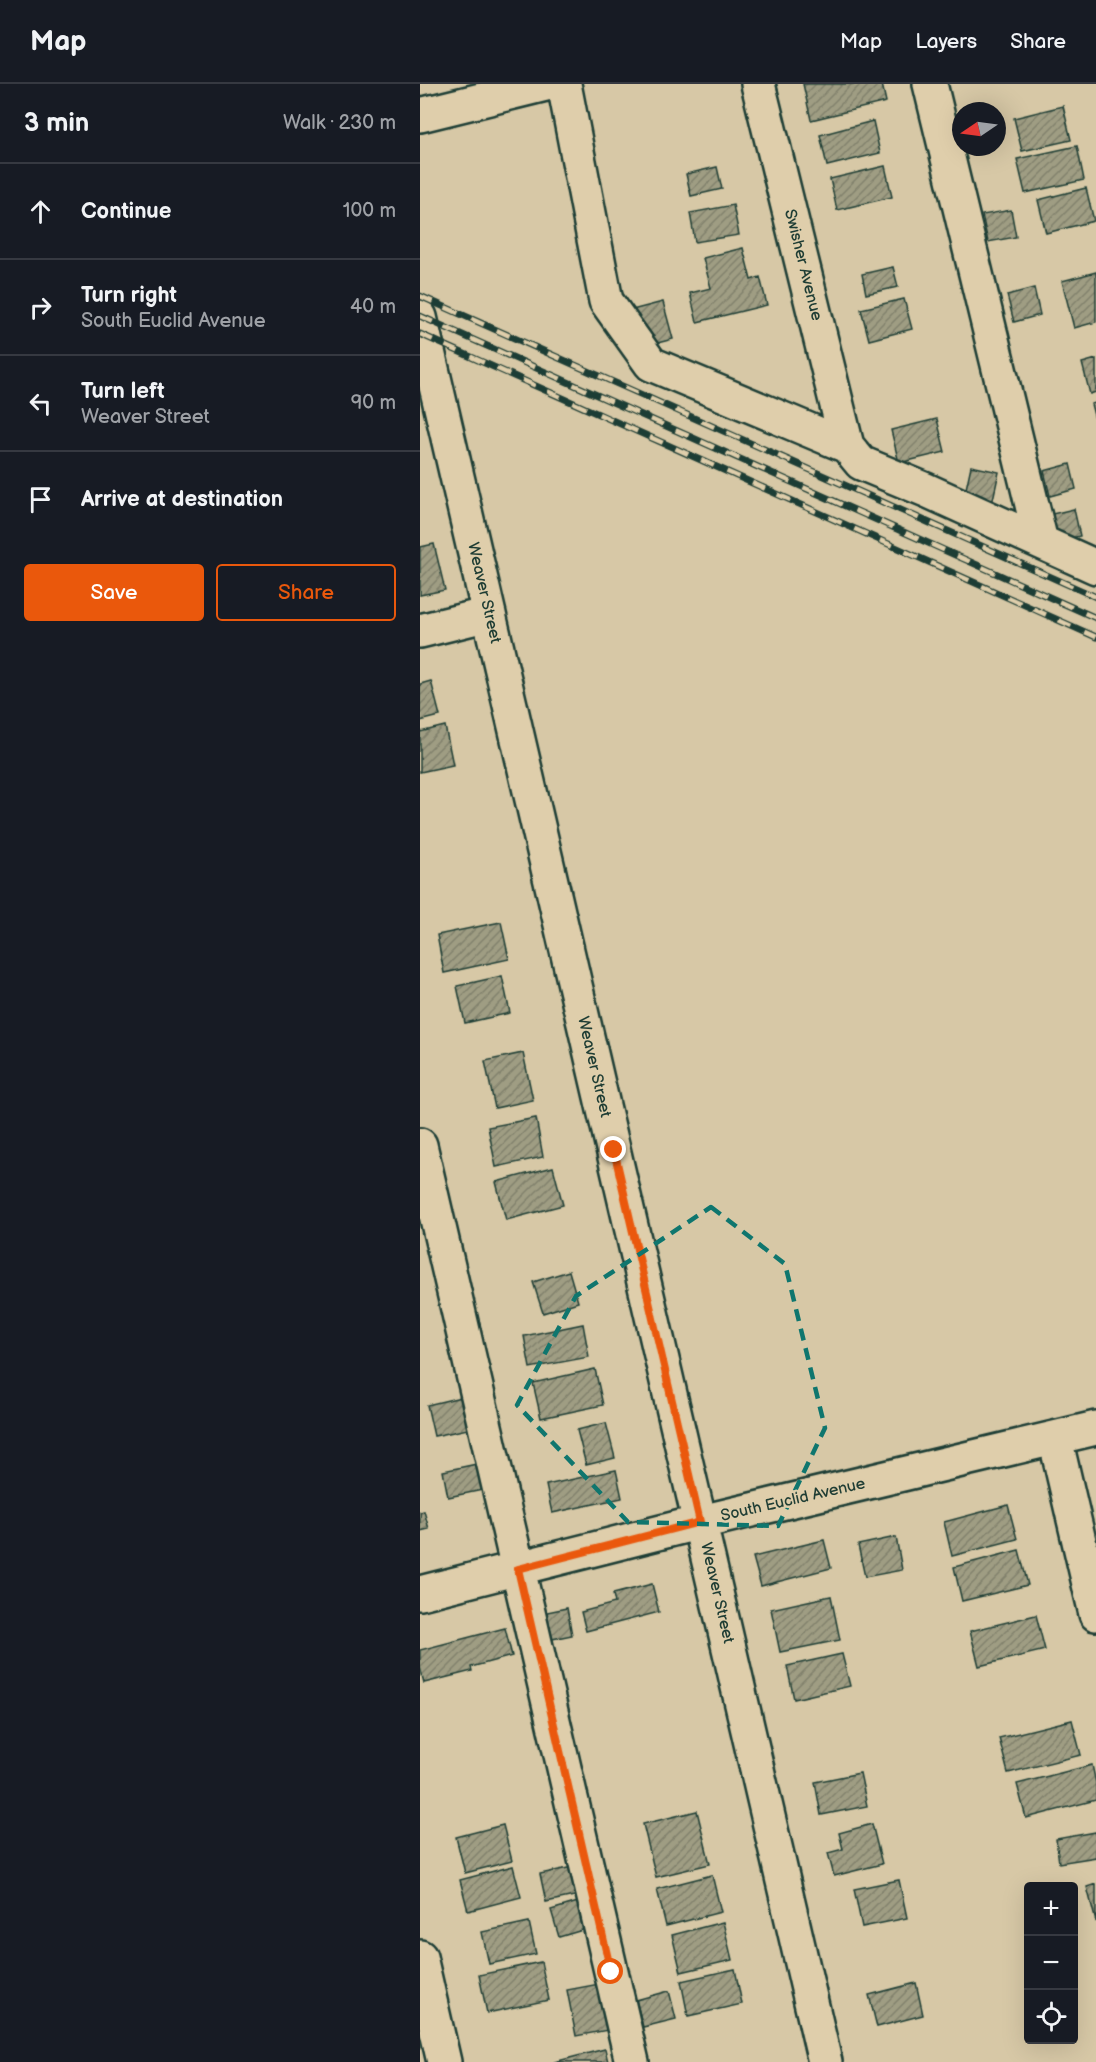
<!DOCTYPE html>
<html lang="en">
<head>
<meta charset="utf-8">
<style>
  :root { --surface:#171b24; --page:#242831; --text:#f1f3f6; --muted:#9ea1a6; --line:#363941; --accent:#ea580c }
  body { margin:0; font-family:"Balsamiq Sans",sans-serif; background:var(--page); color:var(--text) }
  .controls { position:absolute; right:18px; bottom:18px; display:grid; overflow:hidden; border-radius:6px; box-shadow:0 6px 24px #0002 }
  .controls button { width:54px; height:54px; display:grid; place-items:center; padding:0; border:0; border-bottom:2px solid var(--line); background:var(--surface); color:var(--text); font:30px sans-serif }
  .compass { position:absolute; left:532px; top:18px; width:54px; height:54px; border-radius:50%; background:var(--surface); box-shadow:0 6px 24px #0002; rotate:257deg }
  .stop { position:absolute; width:18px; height:18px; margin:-14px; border:4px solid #ea580c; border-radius:50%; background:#fff }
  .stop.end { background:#ea580c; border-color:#fff; box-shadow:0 2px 6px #0008 }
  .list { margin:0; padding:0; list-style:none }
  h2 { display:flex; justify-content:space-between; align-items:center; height:78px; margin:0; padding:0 24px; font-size:26px }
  h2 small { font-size:20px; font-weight:400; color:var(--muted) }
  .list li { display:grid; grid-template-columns:39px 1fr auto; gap:18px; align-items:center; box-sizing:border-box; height:96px; padding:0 24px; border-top:2px solid var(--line) }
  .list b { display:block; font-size:22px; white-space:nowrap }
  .list p { margin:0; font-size:20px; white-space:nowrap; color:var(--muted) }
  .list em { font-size:20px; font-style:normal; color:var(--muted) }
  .actions { display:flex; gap:12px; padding:18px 24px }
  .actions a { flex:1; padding:14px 0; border:2px solid var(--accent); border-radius:6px; text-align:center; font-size:21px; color:var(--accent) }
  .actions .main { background:var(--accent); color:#fff }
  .icon { flex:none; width:33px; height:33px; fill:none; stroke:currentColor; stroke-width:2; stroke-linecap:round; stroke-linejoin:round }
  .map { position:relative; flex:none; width:676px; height:1978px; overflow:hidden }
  header { display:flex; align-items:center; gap:36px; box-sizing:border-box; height:84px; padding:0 30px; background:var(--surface); border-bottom:2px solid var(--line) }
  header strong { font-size:28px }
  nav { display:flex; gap:33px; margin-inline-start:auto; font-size:21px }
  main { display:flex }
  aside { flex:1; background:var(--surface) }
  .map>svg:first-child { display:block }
  .building { fill:url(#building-hatch); stroke:#1f3d34; stroke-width:1.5 }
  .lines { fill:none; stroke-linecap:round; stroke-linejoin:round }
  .minor-casing { stroke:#1f3d34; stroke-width:38 }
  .minor { stroke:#dfceab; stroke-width:33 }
  .rail-casing { stroke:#1f3d34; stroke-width:7 }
  .rail { stroke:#dfceab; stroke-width:4.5; stroke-dasharray:14; stroke-linecap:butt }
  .route { stroke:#ea580c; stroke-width:8 }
  .marked { fill:none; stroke:#0f766e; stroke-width:4.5; stroke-dasharray:12 8; stroke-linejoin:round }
  .labels { text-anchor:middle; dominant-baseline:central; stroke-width:5; stroke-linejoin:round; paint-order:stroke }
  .street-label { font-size:16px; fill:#1f3d34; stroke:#dfceab }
</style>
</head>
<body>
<header>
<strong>Map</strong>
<nav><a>Map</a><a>Layers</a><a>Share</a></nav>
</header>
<main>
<aside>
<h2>3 min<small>Walk · 230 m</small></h2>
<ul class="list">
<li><svg class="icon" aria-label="ahead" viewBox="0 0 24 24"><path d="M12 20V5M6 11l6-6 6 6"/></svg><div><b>Continue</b></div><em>100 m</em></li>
<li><svg class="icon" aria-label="right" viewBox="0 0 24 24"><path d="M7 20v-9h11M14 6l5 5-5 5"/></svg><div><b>Turn right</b><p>South Euclid Avenue</p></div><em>40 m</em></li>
<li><svg class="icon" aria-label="left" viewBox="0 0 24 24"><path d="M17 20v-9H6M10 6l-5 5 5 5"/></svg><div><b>Turn left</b><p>Weaver Street</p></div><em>90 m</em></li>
<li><svg class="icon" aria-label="arrive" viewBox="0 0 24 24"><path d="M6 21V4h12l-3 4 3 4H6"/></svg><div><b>Arrive at destination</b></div></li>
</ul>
<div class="actions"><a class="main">Save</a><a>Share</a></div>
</aside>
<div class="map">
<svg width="676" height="1978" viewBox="0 0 676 1978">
  <defs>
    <pattern id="building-hatch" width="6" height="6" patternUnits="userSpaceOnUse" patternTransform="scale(1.5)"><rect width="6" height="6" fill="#9f9d83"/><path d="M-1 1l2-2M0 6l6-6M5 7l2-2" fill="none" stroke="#81816c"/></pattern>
  </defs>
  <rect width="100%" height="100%" fill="#d7c8a6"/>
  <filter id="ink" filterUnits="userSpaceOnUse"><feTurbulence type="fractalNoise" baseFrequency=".0167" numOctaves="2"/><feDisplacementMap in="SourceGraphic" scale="12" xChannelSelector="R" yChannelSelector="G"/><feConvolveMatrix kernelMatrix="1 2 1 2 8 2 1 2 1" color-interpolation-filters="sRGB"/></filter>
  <g filter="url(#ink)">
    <!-- building -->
    <path class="building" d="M 383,0 L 462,0 L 466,18 L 391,36 Z
      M 643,22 L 651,56 L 602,67 L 594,34 Z
      M 453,37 L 460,69 L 407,82 L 400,51 Z
      M 657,62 L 664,96 L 605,109 L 597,75 Z
      M 465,82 L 472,113 L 417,126 L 410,95 Z
      M 297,83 L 302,105 L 271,112 L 266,90 Z
      M 666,104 L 674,137 L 626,149 L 618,116 Z
      M 313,121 L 319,151 L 275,158 L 270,129 Z
      M 591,126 L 596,153 L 568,158 L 562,131 Z
      M 323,164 L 331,196 L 340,193 L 347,221 L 277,238 L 270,209 L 291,204 L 283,174 Z
      M 473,183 L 478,203 L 446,210 L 442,190 Z
      M 676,188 L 676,238 L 654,244 L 642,197 Z
      M 614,204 L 620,231 L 594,238 L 587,211 Z
      M 484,215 L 492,245 L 449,256 L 441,225 Z
      M 243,218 L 253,255 L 222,263 L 212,226 Z
      M 676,275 L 676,308 L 670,310 L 662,279 Z
      M 676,319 L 676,339 L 671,320 Z
      M 517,335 L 525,368 L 479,379 L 471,346 Z
      M 650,380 L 656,405 L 630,412 L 624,387 Z
      M 551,382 L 579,388 L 572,420 L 544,414 Z
      M 654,425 L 660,452 L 637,457 L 632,430 Z
      M 14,460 L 25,506 L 0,511 L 0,463 Z
      M 11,597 L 20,632 L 0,637 L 0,600 Z
      M 25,642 L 33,681 L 0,688 L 0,648 Z
      M 81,838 L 89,875 L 24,889 L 17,851 Z
      M 82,892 L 90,929 L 45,939 L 37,902 Z
      M 103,969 L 113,1016 L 75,1024 L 65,977 Z
      M 116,1034 L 123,1073 L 76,1083 L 68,1043 Z
      M 133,1083 L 143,1121 L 86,1136 L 76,1098 Z
      M 149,1187 L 158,1218 L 123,1229 L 113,1198 Z
      M 163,1240 L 169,1273 L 110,1284 L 104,1252 Z
      M 175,1285 L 183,1321 L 121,1334 L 113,1299 Z
      M 41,1313 L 48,1345 L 14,1352 L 7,1321 Z
      M 186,1339 L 195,1374 L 166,1381 L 157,1346 Z
      M 57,1380 L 63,1406 L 28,1413 L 23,1387 Z
      M 196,1386 L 202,1414 L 132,1429 L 126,1401 Z
      M 588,1421 L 597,1455 L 532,1472 L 524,1438 Z
      M 4,1427 L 9,1445 L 0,1447 L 0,1428 Z
      M 476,1453 L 482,1486 L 445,1493 L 438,1461 Z
      M 404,1456 L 411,1484 L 341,1502 L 333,1473 Z
      M 599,1466 L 608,1501 L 542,1517 L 534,1483 Z
      M 232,1500 L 239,1528 L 166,1547 L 161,1528 L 195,1519 L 193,1510 Z
      M 411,1512 L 420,1556 L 360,1568 L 351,1525 Z
      M 147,1524 L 152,1551 L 132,1555 L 127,1528 Z
      M 616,1531 L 625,1566 L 559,1582 L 550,1547 Z
      M 85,1544 L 92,1572 L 51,1583 L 52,1587 L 4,1599 L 0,1583 L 0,1566 Z
      M 422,1570 L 430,1602 L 374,1615 L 367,1582 Z
      M 652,1636 L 661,1671 L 588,1689 L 579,1654 Z
      M 672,1681 L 676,1699 L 676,1716 L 606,1734 L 597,1700 Z
      M 440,1689 L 447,1722 L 401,1731 L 395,1698 Z
      M 277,1727 L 290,1780 L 236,1793 L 223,1740 Z
      M 452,1740 L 462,1780 L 414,1792 L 408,1769 L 423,1765 L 419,1749 Z
      M 83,1741 L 92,1777 L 45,1789 L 36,1753 Z
      M 676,1748 L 676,1773 L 639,1779 L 636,1755 Z
      M 93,1782 L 101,1813 L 48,1827 L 40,1796 Z
      M 153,1783 L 159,1811 L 126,1818 L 120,1790 Z
      M 292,1791 L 301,1828 L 246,1842 L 237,1805 Z
      M 479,1796 L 487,1834 L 442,1843 L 434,1805 Z
      M 676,1800 L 676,1838 L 667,1803 Z
      M 158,1818 L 166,1845 L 139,1853 L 131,1826 Z
      M 109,1838 L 116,1870 L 69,1880 L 62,1848 Z
      M 303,1838 L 312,1876 L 261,1888 L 252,1851 Z
      M 121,1878 L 129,1916 L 67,1929 L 59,1891 Z
      M 315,1885 L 322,1920 L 268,1932 L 261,1897 Z
      M 496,1899 L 503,1931 L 457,1943 L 449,1911 Z
      M 179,1900 L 188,1946 L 156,1952 L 147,1906 Z
      M 249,1907 L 256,1935 L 223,1943 L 216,1916 Z
      M 185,1965 L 188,1978 L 134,1978 Z"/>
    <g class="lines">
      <!-- minor casing -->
      <g class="minor-casing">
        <path id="minor" d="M 144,0 L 186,217 L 231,280 L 427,362 L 441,379 L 506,406 L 676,483
          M 338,0 L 427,362
          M 510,0 L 621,458
          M 0,31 L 126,0
          M 0,233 L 405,1978
          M 0,547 L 69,530
          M 0,1061 L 212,1978
          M 635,1354 L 676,1530
          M 0,1509 L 281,1438 L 676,1344
          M 0,1873 L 24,1978"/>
      </g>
      <!-- minor -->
      <use href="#minor" class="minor"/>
      <!-- rail casing -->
      <g class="rail-casing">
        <path id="rail" d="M 0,212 L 676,513
          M 0,232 L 676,534
          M 0,250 L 676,553"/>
      </g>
      <!-- rail -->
      <use href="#rail" class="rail"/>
    </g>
  </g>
  <g class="lines" filter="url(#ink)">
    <!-- route -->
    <path class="route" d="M 191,1888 L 98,1485 L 280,1438 L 194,1066"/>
  </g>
  <!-- marked area -->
  <path class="marked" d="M 291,1123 L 365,1180 L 405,1344 L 358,1442 L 208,1438 L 97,1321 L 156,1212 Z"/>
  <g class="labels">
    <!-- street labels -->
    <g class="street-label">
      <text transform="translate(383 181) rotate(76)">Swisher Avenue</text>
      <text transform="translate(64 509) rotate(77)">Weaver Street</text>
      <text transform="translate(174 983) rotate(77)">Weaver Street</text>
      <text transform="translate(373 1416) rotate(-13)">South Euclid Avenue</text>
      <text transform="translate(297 1509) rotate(77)">Weaver Street</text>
    </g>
  </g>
</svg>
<div class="controls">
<button>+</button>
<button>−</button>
<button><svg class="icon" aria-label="locate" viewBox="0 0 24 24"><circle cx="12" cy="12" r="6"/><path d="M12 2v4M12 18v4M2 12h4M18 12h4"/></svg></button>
</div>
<svg class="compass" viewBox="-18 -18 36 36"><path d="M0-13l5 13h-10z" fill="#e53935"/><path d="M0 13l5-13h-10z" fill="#9ea1a6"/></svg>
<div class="stop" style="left:191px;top:1888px"></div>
<div class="stop end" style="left:194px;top:1066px"></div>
</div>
</main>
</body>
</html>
